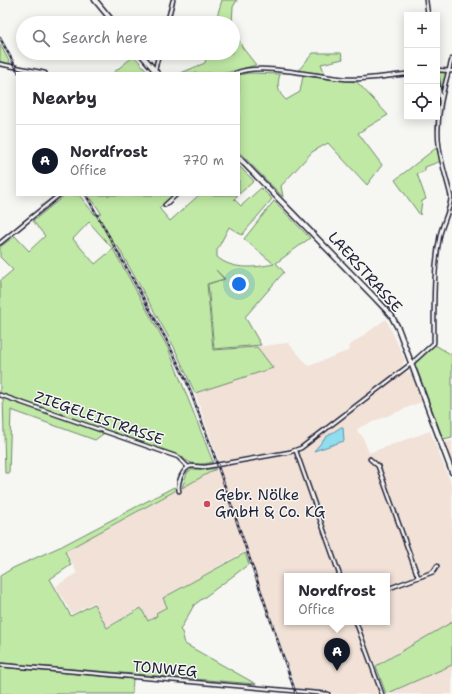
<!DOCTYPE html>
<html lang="en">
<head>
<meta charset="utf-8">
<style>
  :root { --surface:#fff; --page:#f7f7f7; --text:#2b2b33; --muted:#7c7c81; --line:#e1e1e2; --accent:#111827 }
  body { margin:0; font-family:"Shantell Sans",sans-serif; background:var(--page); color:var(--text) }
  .controls { position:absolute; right:12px; top:12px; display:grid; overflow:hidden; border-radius:0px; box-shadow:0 2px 10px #0003 }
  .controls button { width:36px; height:36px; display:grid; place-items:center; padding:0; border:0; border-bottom:1px solid var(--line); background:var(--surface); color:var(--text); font:20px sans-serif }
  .you { position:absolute; left:239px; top:284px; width:14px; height:14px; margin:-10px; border:3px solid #fff; border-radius:50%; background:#1a73e8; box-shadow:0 0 0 6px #1a73e833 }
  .badge { display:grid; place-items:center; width:26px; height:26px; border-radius:50%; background:var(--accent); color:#fff; font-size:13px; font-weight:700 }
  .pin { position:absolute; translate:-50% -33px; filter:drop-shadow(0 1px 2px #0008) }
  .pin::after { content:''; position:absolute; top:21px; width:14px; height:12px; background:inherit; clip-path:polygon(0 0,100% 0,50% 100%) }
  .popup { position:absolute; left:284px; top:573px; width:106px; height:52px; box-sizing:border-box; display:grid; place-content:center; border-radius:0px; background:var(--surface); filter:drop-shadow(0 1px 3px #0005); font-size:13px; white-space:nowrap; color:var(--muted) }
  .popup b { font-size:15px; color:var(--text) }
  .popup::after { content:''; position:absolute; left:50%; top:100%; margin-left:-8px; border:8px solid transparent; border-top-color:var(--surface) }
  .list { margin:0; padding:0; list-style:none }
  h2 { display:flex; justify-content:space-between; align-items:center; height:52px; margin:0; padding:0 16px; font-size:17px }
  h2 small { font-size:13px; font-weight:400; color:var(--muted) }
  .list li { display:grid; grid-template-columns:26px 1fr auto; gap:12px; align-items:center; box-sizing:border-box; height:72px; padding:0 16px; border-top:1px solid var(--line) }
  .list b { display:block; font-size:15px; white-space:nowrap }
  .list p { margin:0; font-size:13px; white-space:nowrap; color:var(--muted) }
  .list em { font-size:13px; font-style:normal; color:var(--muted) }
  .icon { flex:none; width:22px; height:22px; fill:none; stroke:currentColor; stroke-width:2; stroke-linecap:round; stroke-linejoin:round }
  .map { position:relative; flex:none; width:452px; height:694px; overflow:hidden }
  .search { position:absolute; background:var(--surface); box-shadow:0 2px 10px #0003; left:16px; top:16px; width:224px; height:44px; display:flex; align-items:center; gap:10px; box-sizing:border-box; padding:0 14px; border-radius:22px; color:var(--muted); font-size:15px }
  .panel { position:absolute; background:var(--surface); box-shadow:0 2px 10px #0003; left:16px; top:72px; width:224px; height:124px; border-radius:0px }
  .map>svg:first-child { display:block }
  .built { fill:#f1e1d7; fill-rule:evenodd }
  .green { fill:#c0e9a5; stroke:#718670; fill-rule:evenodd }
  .water { fill:#8fddee; stroke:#6392a6 }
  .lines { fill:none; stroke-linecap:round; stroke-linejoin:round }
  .street-casing { stroke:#22223b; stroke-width:5.5 }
  .secondary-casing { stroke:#22223b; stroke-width:7 }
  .street { stroke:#f6f6f2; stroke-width:2.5 }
  .secondary { stroke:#f6f6f2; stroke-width:4 }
  .rail-casing { stroke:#22223b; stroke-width:2.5 }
  .rail { stroke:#f6f6f2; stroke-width:1; stroke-dasharray:3; stroke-linecap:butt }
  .poi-dot { fill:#d1495b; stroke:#f6f6f2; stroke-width:1.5 }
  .labels { text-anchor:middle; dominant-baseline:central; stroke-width:3; stroke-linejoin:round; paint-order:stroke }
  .street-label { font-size:15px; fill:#22223b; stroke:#f6f6f2 }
  .poi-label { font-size:15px; fill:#22223b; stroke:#f6f6f2; text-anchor:start }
</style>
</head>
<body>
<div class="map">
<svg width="452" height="694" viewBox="0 0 452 694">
  <rect width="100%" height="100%" fill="#f6f6f2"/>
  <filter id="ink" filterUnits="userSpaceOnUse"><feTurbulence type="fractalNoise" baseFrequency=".025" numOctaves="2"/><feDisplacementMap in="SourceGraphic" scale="8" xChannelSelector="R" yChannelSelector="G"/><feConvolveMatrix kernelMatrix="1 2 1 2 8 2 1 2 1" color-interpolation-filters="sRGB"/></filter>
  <g filter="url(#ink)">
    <!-- built -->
    <path class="built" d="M 386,319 L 405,360 L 400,369 L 401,373 L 409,372 L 413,375 L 421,402 L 358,428 L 357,431 L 362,436 L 369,453 L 430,431 L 452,486 L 452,622 L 371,668 L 380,694 L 341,694 L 297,690 L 247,550 L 163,598 L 166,607 L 156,613 L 157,616 L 148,621 L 141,607 L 107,627 L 94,602 L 72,614 L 56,586 L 77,573 L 66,551 L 221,467 L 195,393 L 273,368 L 257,347 L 288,343 L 309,366 L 350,350 L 349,346 ZM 287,576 L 387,576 L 387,622 L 287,622 Z
      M 452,441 L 452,464 L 444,442 Z
      M 452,665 L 452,694 L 388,694 Z"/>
    <!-- green -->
    <path class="green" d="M 222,0 L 237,0 L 233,7 L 232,23 L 215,23 Z
      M 233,26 L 242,47 L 256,65 L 226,73 L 181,73 L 205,63 L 207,53 L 233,53 Z
      M 0,44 L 11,65 L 0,63 Z
      M 313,53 L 341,53 L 343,59 L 321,64 L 325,74 L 298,71 Z
      M 134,56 L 149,73 L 113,73 Z
      M 438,72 L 446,73 L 442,94 L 441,94 Z
      M 249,73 L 280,74 C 277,85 277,92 286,100 L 300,92 L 303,76 L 357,82 L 388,115 L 358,133 L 382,165 L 367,185 L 328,143 L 312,152 L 281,186 L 283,197 L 239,152 L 239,75 Z
      M 436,148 L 441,161 L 425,167 L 425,171 L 417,174 L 426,199 L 422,201 L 420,215 L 395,180 Z
      M 239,166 L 254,181 L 239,194 Z
      M 261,188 L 272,199 L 242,235 L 229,227 L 217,250 L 217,257 C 232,270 254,268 274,264 L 244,239 L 274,201 L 310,238 L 276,263 L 284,272 L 245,317 L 261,345 L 214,349 L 208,284 L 225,279 L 216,270 L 224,279 L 207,284 L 213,350 L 257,347 L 273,368 L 195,393 L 173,345 L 117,245 L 113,249 L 168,348 L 213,462 C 201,465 191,466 182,457 L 107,431 L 95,440 L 11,410 L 9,473 L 5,473 L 3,394 L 0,393 L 0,281 L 13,270 L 0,257 L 0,247 L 15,236 L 29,251 L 45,236 L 33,221 L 65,195 L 79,195 L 96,216 L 101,213 L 89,195 L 174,195 L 159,208 L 170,221 L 199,195 L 238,195 L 234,199 L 241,206 ZM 89,222 L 113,249 L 95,264 L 73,239 Z
      M 435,345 L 452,355 L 452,437 L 443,439 L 415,364 Z
      M 192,469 L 216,469 L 182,488 L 187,473 Z
      M 174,487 L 175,491 L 65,551 L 71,565 L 50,579 L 71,616 L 94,604 L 107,628 L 141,608 L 148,621 L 157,616 L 156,613 L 167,607 L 163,598 L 245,553 L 249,564 L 194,605 L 180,630 L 182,632 L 185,644 L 256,684 L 0,663 L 0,576 L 13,568 L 62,546 Z
      M 452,622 L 452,665 L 386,694 L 376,666 Z
      M 0,667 L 133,679 L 132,694 L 0,694 Z"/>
    <!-- water -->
    <path class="water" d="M 341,427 L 343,427 L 344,441 L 314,451 L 326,437 Z"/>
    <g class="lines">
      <!-- street casing -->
      <g class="street-casing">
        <path id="street" d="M 426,0 L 428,15
          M 167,23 L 173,0
          M 0,64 L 45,73
          M 155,70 L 159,53
          M 437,70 L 452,71
          M 236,73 C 261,62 318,77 346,79 C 366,80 387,76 407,74
          M 437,78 L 441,102
          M 165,205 L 176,195
          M 0,243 L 59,195
          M 0,395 L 178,457 L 188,467
          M 296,451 L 340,576
          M 370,459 L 378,466 L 418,577
          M 179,491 C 177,483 182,469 191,466 L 205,467 L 290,452 L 301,448 L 412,363 L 434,343 C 434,308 433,270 440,235 C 443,222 450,211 451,197 C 447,180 441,163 439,146 C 435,117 444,87 452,59
          M 387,589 L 433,572 L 437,566
          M 356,622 L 382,694
          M 0,665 L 328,694"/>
      </g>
      <!-- secondary casing -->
      <g class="secondary-casing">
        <path id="secondary" d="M 95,0 L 114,23
          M 140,53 L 157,73
          M 239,158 L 375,298 L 391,315 L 398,328 L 452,472"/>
      </g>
      <!-- street -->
      <use href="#street" class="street"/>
      <!-- secondary -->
      <use href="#secondary" class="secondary"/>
      <!-- rail casing -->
      <g class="rail-casing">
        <path id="rail" d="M 0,38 L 19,73
          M 86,195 L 166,339 L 187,382 L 212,449 L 296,694"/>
      </g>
      <!-- rail -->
      <use href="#rail" class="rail"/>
    </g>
  </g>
  <!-- markers -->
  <circle class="poi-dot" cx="207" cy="504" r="4"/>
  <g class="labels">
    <!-- street labels -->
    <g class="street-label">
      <text transform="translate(365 272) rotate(48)">LAERSTRASSE</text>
      <text transform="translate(99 418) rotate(19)">ZIEGELEISTRASSE</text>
      <text transform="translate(165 669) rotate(5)">TONWEG</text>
    </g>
    <!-- poi labels -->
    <g class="poi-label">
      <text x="215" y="495">Gebr. Nölke<tspan x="215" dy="17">GmbH &amp; Co. KG</tspan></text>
    </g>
  </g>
</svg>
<div class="controls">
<button>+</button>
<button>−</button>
<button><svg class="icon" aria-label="locate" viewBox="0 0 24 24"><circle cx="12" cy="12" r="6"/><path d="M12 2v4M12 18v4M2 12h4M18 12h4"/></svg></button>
</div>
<div class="you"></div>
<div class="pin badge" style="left:337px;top:671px">A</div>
<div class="popup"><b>Nordfrost</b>Office</div>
<div class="search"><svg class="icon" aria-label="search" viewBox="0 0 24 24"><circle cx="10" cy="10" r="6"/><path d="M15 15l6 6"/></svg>Search here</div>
<section class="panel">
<h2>Nearby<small></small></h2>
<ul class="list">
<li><span class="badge">A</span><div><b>Nordfrost</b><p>Office</p></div><em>770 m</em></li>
</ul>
</section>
</div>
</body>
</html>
